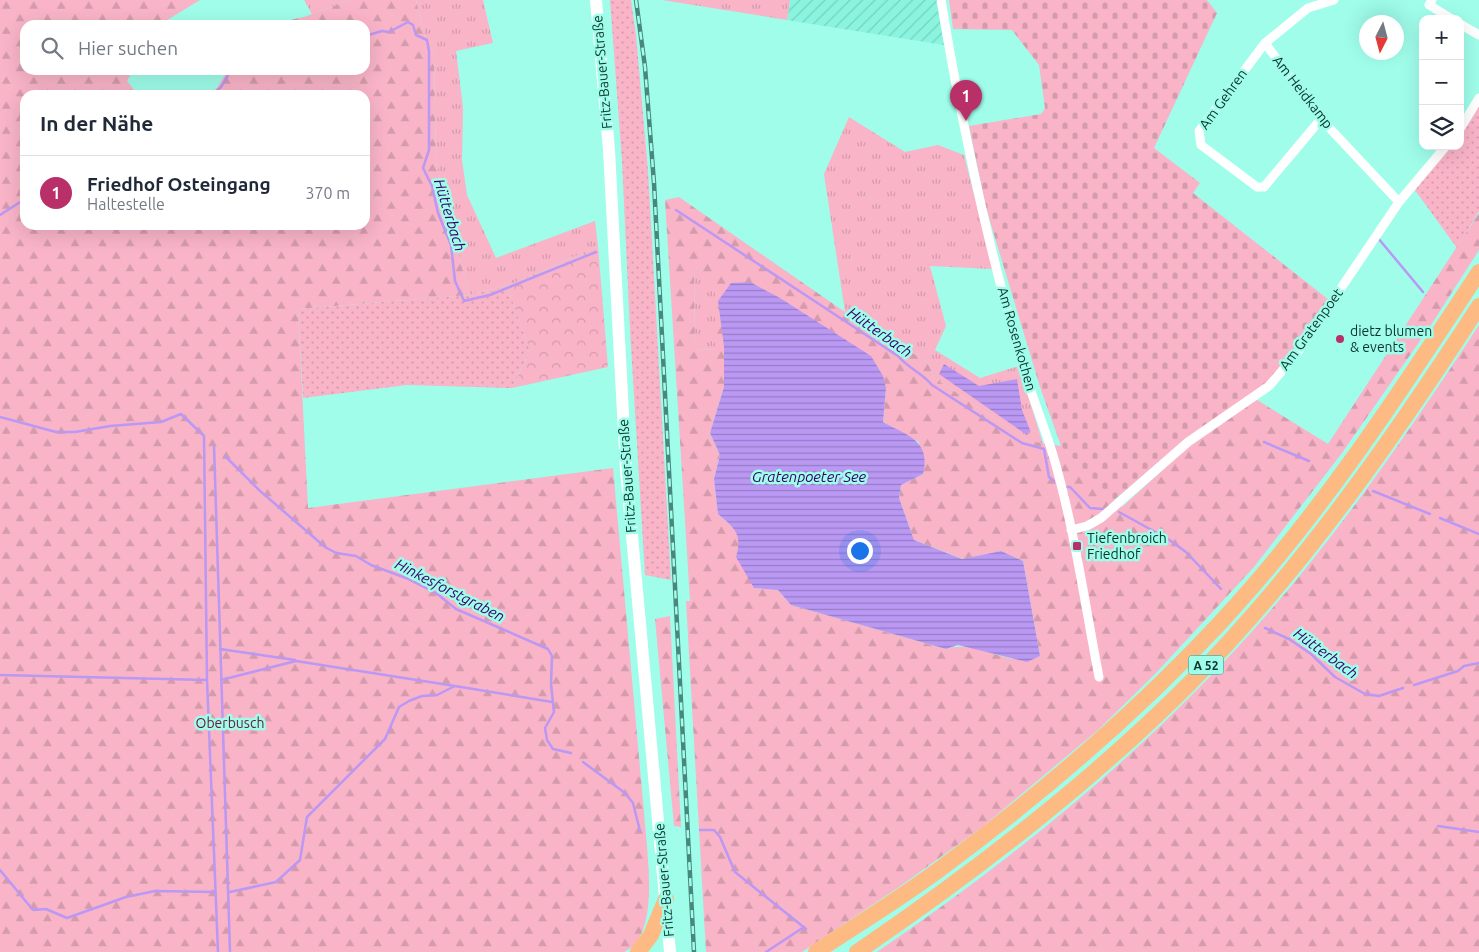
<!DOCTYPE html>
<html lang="de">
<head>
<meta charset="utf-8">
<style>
  :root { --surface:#fff; --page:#f6f6f7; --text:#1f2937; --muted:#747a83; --line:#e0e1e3; --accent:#b92f68 }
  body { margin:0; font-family:Ubuntu,sans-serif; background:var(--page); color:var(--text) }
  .controls { position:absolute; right:15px; top:15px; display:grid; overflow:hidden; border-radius:10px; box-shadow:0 5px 20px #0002 }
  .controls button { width:45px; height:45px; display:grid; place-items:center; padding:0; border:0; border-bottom:1px solid var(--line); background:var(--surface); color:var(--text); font:25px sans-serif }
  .compass { position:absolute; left:1359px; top:15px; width:45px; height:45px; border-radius:50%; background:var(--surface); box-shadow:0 5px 20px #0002; rotate:186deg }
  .you { position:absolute; left:859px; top:550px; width:18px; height:18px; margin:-12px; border:4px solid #fff; border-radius:50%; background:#1a73e8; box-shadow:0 0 0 8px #1a73e833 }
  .badge { display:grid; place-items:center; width:32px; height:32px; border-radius:50%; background:var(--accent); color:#fff; font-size:16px; font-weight:700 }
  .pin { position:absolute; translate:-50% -41px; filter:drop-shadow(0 1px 2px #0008) }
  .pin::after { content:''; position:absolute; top:26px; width:18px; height:15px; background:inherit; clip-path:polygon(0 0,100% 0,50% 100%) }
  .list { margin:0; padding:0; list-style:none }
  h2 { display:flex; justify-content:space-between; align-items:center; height:65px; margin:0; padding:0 20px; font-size:21px }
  h2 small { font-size:16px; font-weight:400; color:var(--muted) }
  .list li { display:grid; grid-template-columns:32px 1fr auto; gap:15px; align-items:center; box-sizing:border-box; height:75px; padding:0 20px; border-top:1px solid var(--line) }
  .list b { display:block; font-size:19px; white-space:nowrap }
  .list p { margin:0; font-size:16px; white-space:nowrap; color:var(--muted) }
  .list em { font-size:16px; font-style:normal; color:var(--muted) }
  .icon { flex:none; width:28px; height:28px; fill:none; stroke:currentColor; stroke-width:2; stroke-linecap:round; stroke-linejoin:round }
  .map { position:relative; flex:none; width:1479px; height:952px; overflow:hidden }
  .search { position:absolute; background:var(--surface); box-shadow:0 5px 20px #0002; left:20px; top:20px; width:350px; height:55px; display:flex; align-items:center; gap:12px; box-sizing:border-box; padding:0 18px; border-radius:15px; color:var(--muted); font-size:19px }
  .panel { position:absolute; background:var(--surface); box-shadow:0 5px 20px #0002; left:20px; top:90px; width:350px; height:140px; border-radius:15px }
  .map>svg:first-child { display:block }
  .industrial { fill:url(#industrial-furrows) }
  .grass { fill:url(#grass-tufts) }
  .forest { fill:url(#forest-firs); fill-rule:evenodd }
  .cemetery { fill:url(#cemetery-stones) }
  .park { fill:url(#park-crowns) }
  .garden { fill:url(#garden-dots) }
  .water { fill:url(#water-rules) }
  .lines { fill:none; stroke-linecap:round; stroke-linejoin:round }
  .stream { stroke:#ba98f3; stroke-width:2.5 }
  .minor { stroke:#fff; stroke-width:9 }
  .secondary { stroke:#fff; stroke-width:12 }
  .motorway { stroke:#fdba83; stroke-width:16 }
  .rail-casing { stroke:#48887c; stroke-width:4.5 }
  .rail { stroke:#9ffdea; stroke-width:2.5; stroke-dasharray:8; stroke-linecap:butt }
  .poi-dot { fill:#b92f68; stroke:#9ffdea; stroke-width:2 }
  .labels { text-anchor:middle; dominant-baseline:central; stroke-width:5; stroke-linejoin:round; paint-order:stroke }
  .shield { fill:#9ffdea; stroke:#367066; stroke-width:1 }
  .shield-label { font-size:12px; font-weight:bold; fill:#09342d }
  .street-label { font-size:14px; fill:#09342d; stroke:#9ffdea }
  .poi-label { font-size:14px; fill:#09342d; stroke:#9ffdea; text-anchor:start }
  .park-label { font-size:14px; fill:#691839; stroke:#9ffdea }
  .water-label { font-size:15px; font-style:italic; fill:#3a006a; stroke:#9ffdea }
</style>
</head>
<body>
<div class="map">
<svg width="1479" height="952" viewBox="0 0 1479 952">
  <defs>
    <pattern id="industrial-furrows" width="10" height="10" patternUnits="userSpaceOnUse" patternTransform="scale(1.25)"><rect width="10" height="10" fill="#8af4df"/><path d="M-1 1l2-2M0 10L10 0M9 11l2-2" fill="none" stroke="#76d2c0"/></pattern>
    <pattern id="grass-tufts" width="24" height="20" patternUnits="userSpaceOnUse" patternTransform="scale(1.25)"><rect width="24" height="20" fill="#f9b4c8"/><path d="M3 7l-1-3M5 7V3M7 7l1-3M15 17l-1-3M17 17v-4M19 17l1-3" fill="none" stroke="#d49bac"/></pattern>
    <pattern id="forest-firs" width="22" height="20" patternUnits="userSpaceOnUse" patternTransform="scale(1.25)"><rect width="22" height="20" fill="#f9b4c8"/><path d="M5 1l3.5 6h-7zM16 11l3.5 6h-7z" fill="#d49bac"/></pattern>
    <pattern id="cemetery-stones" width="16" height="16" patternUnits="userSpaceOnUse" patternTransform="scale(1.25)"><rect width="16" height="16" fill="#f9b4c8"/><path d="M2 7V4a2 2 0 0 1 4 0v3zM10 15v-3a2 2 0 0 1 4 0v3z" fill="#d49bac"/></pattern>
    <pattern id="park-crowns" width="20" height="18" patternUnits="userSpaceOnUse" patternTransform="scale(1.25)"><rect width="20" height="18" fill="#f9b4c8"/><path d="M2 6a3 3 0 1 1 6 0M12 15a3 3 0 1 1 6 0" fill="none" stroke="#d49bac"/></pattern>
    <pattern id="garden-dots" width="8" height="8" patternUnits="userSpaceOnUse" patternTransform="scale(1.25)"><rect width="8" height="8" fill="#f9b4c8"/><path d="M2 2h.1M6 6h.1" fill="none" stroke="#d49bac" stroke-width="1.8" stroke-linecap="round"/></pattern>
    <pattern id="water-rules" width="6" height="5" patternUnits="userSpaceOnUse" patternTransform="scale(1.25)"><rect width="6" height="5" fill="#ba98f3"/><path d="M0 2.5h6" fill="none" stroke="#957dc5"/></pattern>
  </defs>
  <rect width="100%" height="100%" fill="#9ffdea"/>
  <!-- industrial -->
  <path class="industrial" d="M 790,0 L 937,0 L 944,45 L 787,20 Z"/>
  <!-- grass -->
  <path class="grass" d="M 304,0 L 350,0 L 312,14 Z
    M 416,0 L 483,0 L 493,43 L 456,51 L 463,108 L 462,160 L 467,195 L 496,258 L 595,221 L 598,246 L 507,286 L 469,295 L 436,162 L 434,56 L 425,38 Z
    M 662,0 L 790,0 L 787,20 Z
    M 849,117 L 905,152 L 938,145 L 964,155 L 993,269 L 930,266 L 946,326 L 935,350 L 980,378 L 1019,366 L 1043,444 L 1029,441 L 933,377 L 929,363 L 845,312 L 824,174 Z
    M 694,266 L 715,280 L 716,350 L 695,349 Z"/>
  <!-- forest -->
  <path class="forest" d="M 0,0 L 200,0 L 159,25 L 25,25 L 25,70 L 133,70 L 127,81 L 138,95 L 25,95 L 25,225 L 365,225 L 365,95 L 207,95 L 217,88 L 228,70 L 365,70 L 365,25 L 267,25 L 304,17 L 350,0 L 416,0 L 425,38 L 434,56 L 436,162 L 469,295 L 298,309 L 308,508 L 613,468 L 647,846 C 649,874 656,939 624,952 L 0,952 Z
    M 679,197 L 845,312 L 929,363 L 933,377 L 1029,441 L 1061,446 L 1122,507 L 1190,445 L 1254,398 L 1328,444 L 1479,213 L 1479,250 L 1433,322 L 1342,453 L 1254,567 L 1155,674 L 1098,730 L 981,828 L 899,887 L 802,952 L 706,952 L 686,601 L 690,601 L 665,200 ZM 694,266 L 715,281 L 715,350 L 695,349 ZM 724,346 L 886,388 L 883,422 L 919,442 L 923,474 L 901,485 L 899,498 L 914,540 L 963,559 L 1001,551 L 1023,561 L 1040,656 C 1009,670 978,638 946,649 L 791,605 L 778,590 L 754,588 L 736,530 L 718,514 L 714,479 L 720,455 L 710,433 L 724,387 Z
    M 1479,325 L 1479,952 L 877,952 C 1007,863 1129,765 1236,649 C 1328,550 1405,438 1479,325 Z
    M 670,616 L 681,827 L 674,826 L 655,619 Z"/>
  <!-- cemetery -->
  <path class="cemetery" d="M 949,0 L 1207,0 L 1217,13 L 1154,148 L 1200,183 L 1193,193 L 1329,300 L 1295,350 L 1266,383 L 1186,439 L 1114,500 L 1061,446 L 1040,387 L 986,208 L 969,126 L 1041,114 L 1045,108 L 1039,65 L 1012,30 L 953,29 Z"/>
  <!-- park -->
  <path class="park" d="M 598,246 L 608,367 L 512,388 L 530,351 L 507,286 Z"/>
  <!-- garden -->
  <path class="garden" d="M 610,0 L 631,0 L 636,35 L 648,171 L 671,580 L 645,575 L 630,330 L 622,161 Z
    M 1479,98 L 1479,211 L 1457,248 L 1412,186 L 1446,146 L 1460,146 L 1460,129 Z
    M 507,286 L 530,351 L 512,388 L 407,385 L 303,398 L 298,309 L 469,295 Z"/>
  <!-- water -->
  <path class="water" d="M 750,282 L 780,298 L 871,356 L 883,376 L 886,388 L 883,422 C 908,436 931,440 923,474 L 901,485 L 899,498 L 914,540 L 962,559 L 1001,551 L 1023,561 L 1040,656 L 1027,662 L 958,645 L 946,649 L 791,605 L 778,590 L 754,588 L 736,557 C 743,533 734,528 718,514 L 714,479 L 720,455 L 710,433 L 724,387 L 724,346 L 718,301 L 731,283 Z
    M 944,364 L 979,386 L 1017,379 L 1022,410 L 1030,430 L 1027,435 L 939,374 Z"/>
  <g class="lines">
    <!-- stream -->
    <path class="stream" d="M 284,25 L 308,22 L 311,25
      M 365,36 L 382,31 L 389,32 L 408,22 L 413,25 L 416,35 L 427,40 L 429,51 L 429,150 L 423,168 L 432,186 L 438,213 L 451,245 L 455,281 L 464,301 L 490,295 L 596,252
      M 212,95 L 221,87 L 231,70
      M 676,210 L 898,356 C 908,368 922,373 932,385 L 1022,443 L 1044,449 L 1049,477 L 1054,481
      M 0,215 L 25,199
      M 1378,238 L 1423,292
      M 0,417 L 56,432 L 75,432 L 110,426 L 161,422 L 181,414 L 204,436 L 207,680 L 218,952
      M 1264,442 L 1309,461
      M 214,446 L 230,952
      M 225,456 L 259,490 L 325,547 L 336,553 L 356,556 L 371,565 L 406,578 L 436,593 L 456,609 L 548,649 L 552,656 L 551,684 L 554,712 L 545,728 L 547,740 L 553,749 L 571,753
      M 1067,487 L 1070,487 L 1090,508 L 1103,509
      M 1373,491 L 1430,514
      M 1119,512 L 1168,539 L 1186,552 L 1221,589
      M 1440,518 L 1479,534
      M 1265,628 L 1289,639 L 1311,654 L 1335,677 L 1365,694 L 1379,696 L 1403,688
      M 220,649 L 295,660
      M 0,675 L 207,680
      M 221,680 L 296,661 L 455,686
      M 1414,685 L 1458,671 L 1464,666 L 1479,663
      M 583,762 L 625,793 L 633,803 L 640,831
      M 1438,826 L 1479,832
      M 700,830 L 714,830 L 720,837 L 735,872 L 806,929
      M 0,870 L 33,910 L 46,909 L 67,918 L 126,897 L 155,891 L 214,892
      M 230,892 L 276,882 L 300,860 L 307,817 L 385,739 L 399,707 L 409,701 L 422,696 L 437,695 L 455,686 L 552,702
      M 766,952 L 804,927"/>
    <!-- minor -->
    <path class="minor" d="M 941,0 C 962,127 989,253 1026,376 C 1035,405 1047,433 1055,462 C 1075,532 1085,605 1099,677
      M 1334,0 L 1308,8 L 1265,43 L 1321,119 L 1399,202
      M 1432,0 L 1429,5 L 1452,19
      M 1460,24 L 1479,35
      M 1265,43 L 1199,131 L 1201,145 L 1257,187 L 1264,187 L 1321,119
      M 1460,129 L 1479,98
      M 1071,530 L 1087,526 L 1101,518 L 1188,442 L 1269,386 L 1298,352 L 1399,202 L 1446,146"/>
    <!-- secondary -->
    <path class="secondary" d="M 596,0 L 609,150 L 626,470 L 670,952"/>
    <!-- motorway -->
    <path class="motorway" d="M 638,952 L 651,935 L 666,899
      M 816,952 C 858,924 903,897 944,866 C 1041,794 1136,713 1219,624 C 1318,518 1399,394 1479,272
      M 857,952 C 975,872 1088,785 1189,684 C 1301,571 1393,439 1479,306"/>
    <!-- rail casing -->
    <g class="rail-casing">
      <path id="rail" d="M 636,0 L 645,67 L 654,183 L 694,952"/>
    </g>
    <!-- rail -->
    <use href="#rail" class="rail"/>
  </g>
  <!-- markers -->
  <g class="poi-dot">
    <circle cx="1340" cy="339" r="5"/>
    <rect x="1072" y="541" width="10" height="10" rx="2.5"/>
  </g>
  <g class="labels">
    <!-- shield labels -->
    <rect class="shield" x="1188.5" y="655.5" width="35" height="19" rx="4"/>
    <g class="shield-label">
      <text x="1206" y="665">A 52</text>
    </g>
    <!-- street labels -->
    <g class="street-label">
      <text transform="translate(602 72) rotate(-95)">Fritz-Bauer-Straße</text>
      <text transform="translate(1303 92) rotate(52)">Am Heidkamp</text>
      <text transform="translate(1223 99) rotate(-54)">Am Gehren</text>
      <text transform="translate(1311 329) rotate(-54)">Am Gratenpoet</text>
      <text transform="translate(1017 339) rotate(74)">Am Rosenkothen</text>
      <text transform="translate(627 476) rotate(-94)">Fritz-Bauer-Straße</text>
      <text transform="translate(664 880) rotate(-95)">Fritz-Bauer-Straße</text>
    </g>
    <!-- poi labels -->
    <g class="poi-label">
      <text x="1350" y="331">dietz blumen<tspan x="1350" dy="16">&amp; events</tspan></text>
      <text x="1087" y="538">Tiefenbroich<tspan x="1087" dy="16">Friedhof</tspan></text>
    </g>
    <!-- park labels -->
    <g class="park-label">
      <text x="230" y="723">Oberbusch</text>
    </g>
    <!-- water labels -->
    <g class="water-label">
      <text transform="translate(450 215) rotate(73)">Hütterbach</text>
      <text transform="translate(880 332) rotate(35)">Hütterbach</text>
      <text x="809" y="476">Gratenpoeter See</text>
      <text transform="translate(450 590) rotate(27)">Hinkesforstgraben</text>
      <text transform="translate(1326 653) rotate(36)">Hütterbach</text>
    </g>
  </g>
</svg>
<div class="controls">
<button>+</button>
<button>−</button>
<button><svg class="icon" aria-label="layers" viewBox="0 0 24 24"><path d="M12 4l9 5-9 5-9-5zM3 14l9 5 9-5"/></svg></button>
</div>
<svg class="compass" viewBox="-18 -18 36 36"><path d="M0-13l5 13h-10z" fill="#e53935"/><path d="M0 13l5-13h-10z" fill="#747a83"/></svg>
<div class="you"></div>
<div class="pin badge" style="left:966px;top:121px">1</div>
<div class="search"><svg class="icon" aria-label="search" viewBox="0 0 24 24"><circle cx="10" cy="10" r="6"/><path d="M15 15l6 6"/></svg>Hier suchen</div>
<section class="panel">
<h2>In der Nähe<small></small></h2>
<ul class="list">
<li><span class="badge">1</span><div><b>Friedhof Osteingang</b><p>Haltestelle</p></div><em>370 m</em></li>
</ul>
</section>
</div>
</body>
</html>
